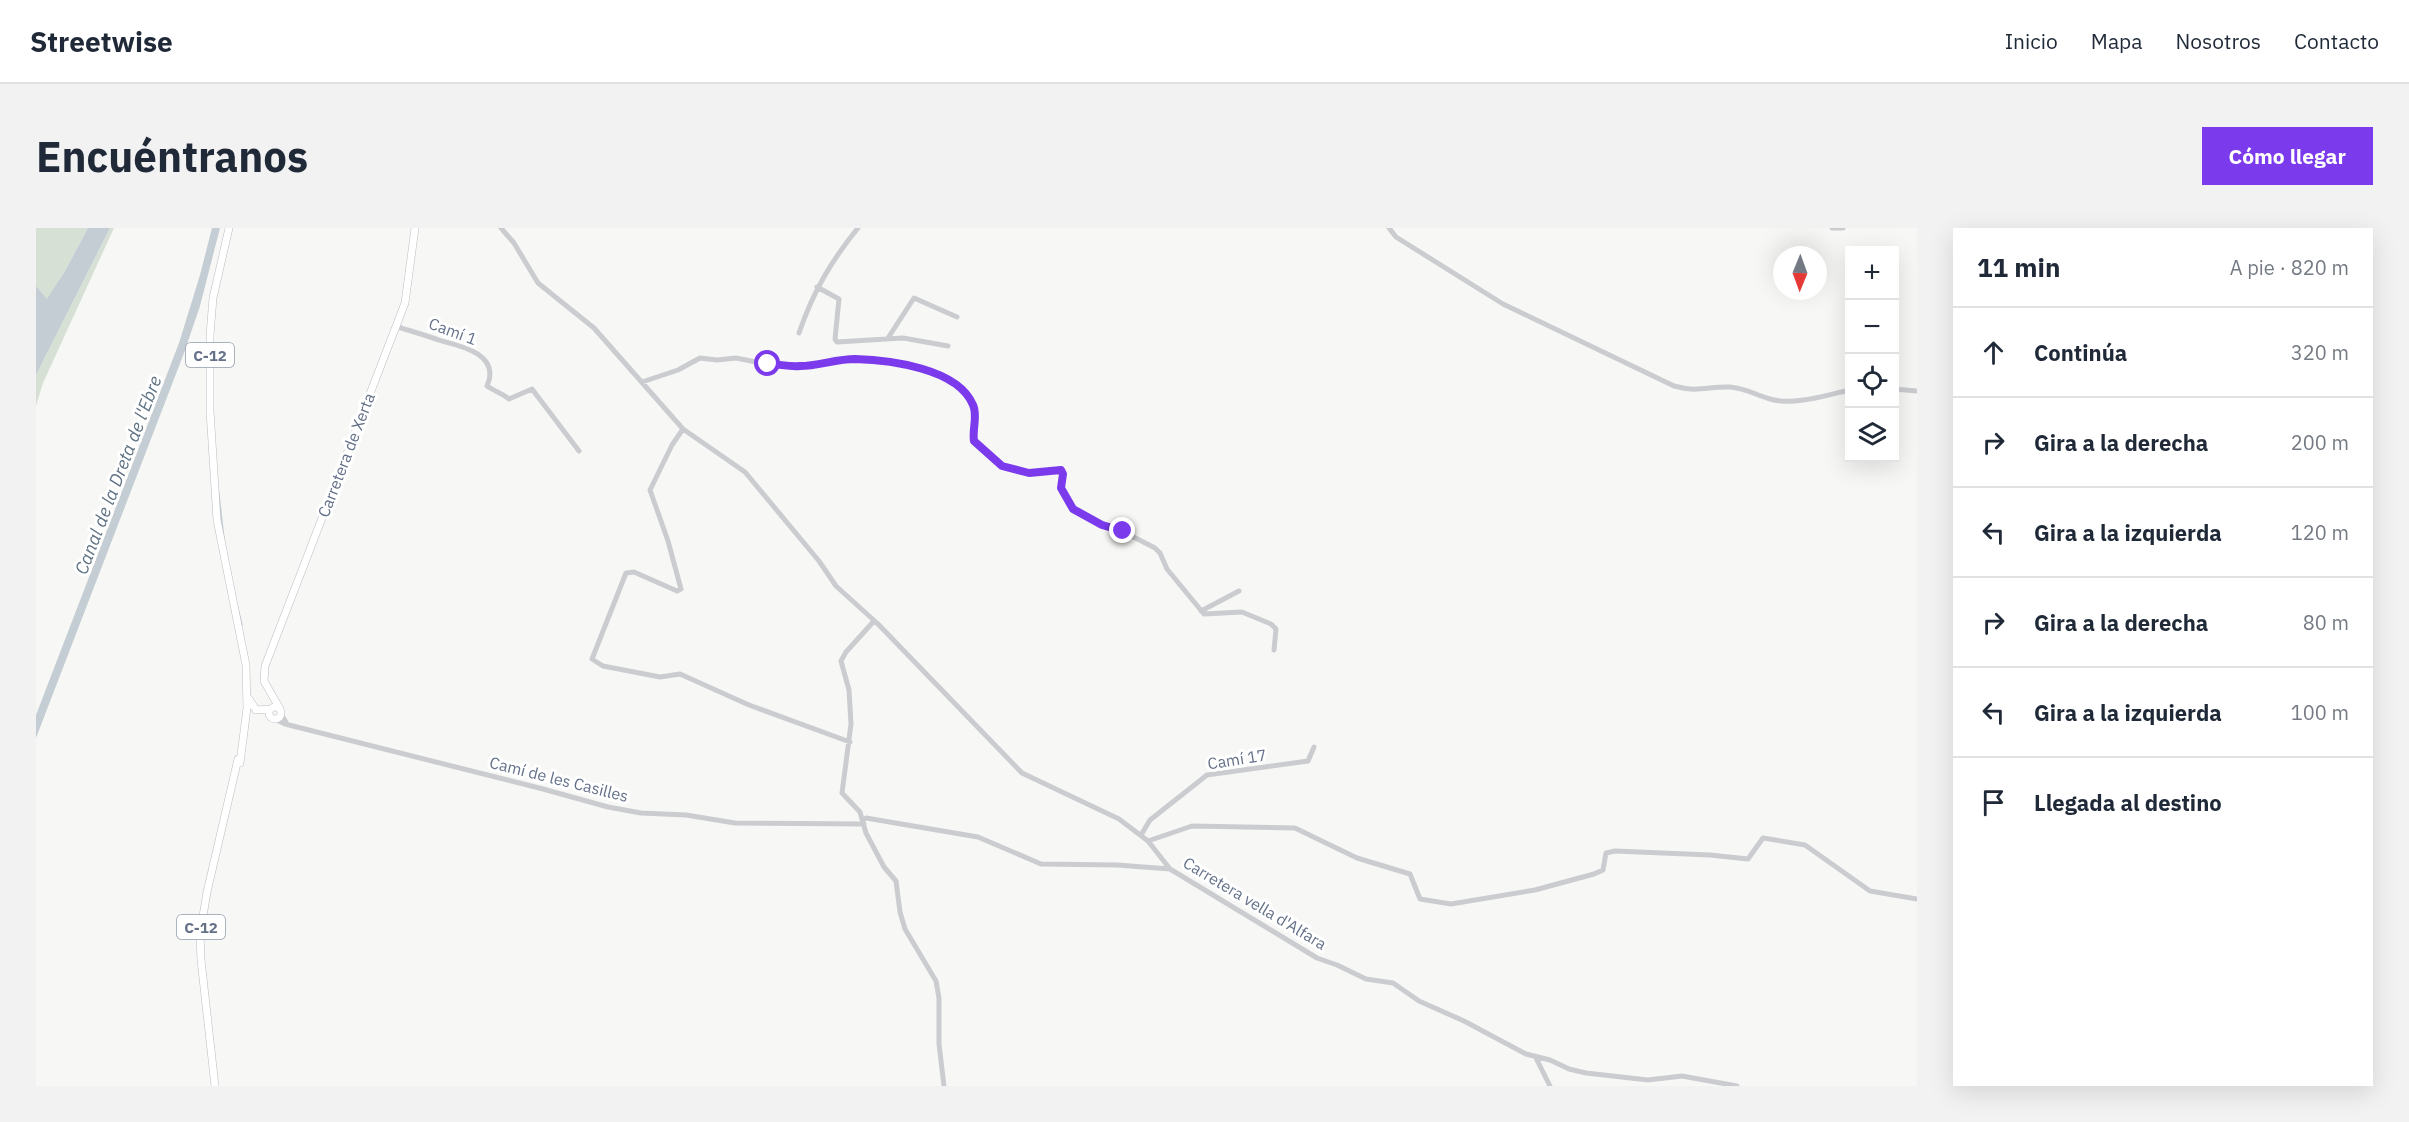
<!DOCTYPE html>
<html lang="es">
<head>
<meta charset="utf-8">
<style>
  :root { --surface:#fff; --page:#f2f2f3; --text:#1f2937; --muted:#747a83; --line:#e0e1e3; --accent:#7c3aed }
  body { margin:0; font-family:"IBM Plex Sans",sans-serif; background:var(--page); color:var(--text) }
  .controls { position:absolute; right:18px; top:18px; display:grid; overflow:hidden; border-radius:0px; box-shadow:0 6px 24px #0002 }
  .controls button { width:54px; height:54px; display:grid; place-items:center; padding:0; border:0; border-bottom:2px solid var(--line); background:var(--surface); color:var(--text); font:30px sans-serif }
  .compass { position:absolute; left:1737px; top:18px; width:54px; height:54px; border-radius:50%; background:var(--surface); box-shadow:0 6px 24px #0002; rotate:181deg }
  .stop { position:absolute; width:18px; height:18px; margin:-14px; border:4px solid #7c3aed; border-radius:50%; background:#fff }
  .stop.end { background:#7c3aed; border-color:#fff; box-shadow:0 2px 6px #0008 }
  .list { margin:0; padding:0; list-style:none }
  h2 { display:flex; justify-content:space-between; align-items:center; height:78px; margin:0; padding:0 24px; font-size:26px }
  h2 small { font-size:20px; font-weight:400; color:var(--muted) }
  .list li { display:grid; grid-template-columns:39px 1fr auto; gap:18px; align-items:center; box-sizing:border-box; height:90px; padding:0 24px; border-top:2px solid var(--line) }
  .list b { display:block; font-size:22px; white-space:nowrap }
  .list em { font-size:20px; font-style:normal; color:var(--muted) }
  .icon { flex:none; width:33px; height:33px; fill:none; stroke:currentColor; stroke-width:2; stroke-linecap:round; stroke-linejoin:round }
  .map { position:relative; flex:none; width:1881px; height:858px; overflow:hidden; border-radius:0px }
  header { display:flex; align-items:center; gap:36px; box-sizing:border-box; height:84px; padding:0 30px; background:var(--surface); border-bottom:2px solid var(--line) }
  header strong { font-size:28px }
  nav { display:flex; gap:33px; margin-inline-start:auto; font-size:21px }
  .intro { display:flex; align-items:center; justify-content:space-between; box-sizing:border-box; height:144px; padding:0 36px }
  h1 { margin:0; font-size:42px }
  .button { padding:15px 27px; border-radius:0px; background:var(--accent); color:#fff; font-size:21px; font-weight:700 }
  main { display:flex; gap:36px; padding:0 36px }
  aside { flex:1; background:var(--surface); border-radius:0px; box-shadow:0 6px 24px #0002 }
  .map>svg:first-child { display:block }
  .green { fill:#d7e0d5 }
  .water { fill:#c5cdd4 }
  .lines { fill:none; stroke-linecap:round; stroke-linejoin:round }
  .stream { stroke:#c5cdd4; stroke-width:1.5 }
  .major-casing { stroke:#babdc2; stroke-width:8 }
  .minor { stroke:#caccd0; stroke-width:5 }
  .major { stroke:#fff; stroke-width:7 }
  .route { stroke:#7c3aed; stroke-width:8 }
  .labels { text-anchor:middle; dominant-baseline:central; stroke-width:6; stroke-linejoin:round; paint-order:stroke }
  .shield { fill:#fff; stroke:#929cac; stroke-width:1.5 }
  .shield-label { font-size:15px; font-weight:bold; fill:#647189 }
  .street-label { font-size:16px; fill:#647189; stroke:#fff }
  .water-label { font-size:18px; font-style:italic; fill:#5f7384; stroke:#fff }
</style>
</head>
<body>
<header>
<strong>Streetwise</strong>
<nav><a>Inicio</a><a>Mapa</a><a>Nosotros</a><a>Contacto</a></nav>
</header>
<div class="intro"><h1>Encuéntranos</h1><a class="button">Cómo llegar</a></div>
<main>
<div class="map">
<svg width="1881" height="858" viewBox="0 0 1881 858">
  <rect width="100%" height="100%" fill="#f7f8f5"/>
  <!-- green -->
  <path class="green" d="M 0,0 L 52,0 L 29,43 L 11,72 L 0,58 Z
    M 74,0 L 78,0 L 7,155 L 0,178 L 0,147 Z"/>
  <!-- water -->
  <path class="water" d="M 52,0 L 74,0 L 0,147 L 0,58 L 11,71 L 29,43 Z
    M 176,0 L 184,0 L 164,78 L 148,125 L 0,510 L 0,487 L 143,115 L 164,47 Z"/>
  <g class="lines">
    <!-- stream -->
    <path class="stream" d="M 182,259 L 188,311
      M 201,377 L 206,397"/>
    <!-- major casing -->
    <g class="major-casing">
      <path id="major" d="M 193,0 L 177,70 L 174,107 L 174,183 L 181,292 L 210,437 L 211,480 L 204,535
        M 213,471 L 220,482 L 234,481
        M233 485a6 6 0 1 1 12 0a6 6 0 1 1-12 0Z
        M 244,481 L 228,453 L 229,438 L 369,75 L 379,0
        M 179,858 L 165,732 L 164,706 L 171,664 L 202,531"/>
    </g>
    <!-- minor -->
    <path class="minor" d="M 465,0 L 478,15 L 502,55 L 558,100 L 647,201 L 709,244 L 783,333 L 800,358 L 842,396 L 986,545 L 1083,591 L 1112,613 L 1134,641 L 1281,730 L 1301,737 L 1330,751 L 1357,755 L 1383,773 L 1428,793 L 1490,826 L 1514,832 L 1533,841 L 1550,845 L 1612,852 L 1646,848 L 1701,858
      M 1353,0 L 1360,9 L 1467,76 L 1638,158 C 1663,165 1672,158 1694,159 C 1709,160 1720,167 1734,171 C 1758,178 1790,167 1814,162
      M 1796,0 L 1807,0
      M 781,59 L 803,71 L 799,111 L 801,114 L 867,110 L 912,118
      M 361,99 C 376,103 391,108 406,113 C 426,118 465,127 451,158 C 458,163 466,165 473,171 L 496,161 L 543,223
      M 763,105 C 777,64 795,33 822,0
      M 852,110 L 878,70 L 921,89
      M 606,154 L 642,142 L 664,130 L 681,132 L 700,130 L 725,135 L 761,139 L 817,131 L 862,135 L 909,149 L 926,162 L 938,178 L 938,213 L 957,232 L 969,240 L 993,245 L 1025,242 L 1027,246 L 1025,260 L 1036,280 L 1061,294 L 1080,300 L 1119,320 L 1124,325 L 1131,341 L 1168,386 L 1206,384 L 1235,396 L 1240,401 L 1238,422
      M 1858,161 L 1881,163
      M 647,201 L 636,217 L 614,262 L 632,313 L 645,361 L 641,363 L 598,344 L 590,345 L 556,431 L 567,438 L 624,449 L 644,446 L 713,477 L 814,514
      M 1165,383 L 1203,363
      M 838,393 L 810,424 L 805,433 L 813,462 L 815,496 L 806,565 L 824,584 L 830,605 L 848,639 L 860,653 L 864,684 L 869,701 L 900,753 L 903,770 L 903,816 L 908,858
      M 245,486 L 251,496
      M 239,491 L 249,496 L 507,561 L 572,579 L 605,585 L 650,587 L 699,595 L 828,596
      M 827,592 L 830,590 L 942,609 L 1005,636 L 1081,637 L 1134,641
      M 1105,607 L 1114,592 L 1171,547 L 1272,533 L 1278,519
      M 1112,613 L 1156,598 L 1259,600 L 1321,630 L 1374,646 L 1384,671 L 1415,676 L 1499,662 L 1558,646 L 1567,642 L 1570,625 L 1579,623 L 1674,627 L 1712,631 L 1727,610 L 1769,617 L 1834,663 L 1881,671
      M 1500,830 L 1514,858"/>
    <!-- major -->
    <use href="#major" class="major"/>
  </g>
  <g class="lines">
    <!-- route -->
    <path class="route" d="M 732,136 C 743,136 753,139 764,138 C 782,138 800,131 819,131 C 853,132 922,140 937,177 C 942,188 936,201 938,213 L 966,238 L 993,245 L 1025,242 L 1027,246 L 1025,260 L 1037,281 L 1066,297 L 1087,303"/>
  </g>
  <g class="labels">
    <!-- shield labels -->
    <g class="shield">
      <rect x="150" y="115" width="48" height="24" rx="4.5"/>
      <rect x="141" y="687" width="48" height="24" rx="4.5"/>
    </g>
    <g class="shield-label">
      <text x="174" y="127">C-12</text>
      <text x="165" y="699">C-12</text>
    </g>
    <!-- street labels -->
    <g class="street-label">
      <text transform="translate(417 103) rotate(20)">Camí 1</text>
      <text transform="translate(310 227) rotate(-69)">Carretera de Xerta</text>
      <text transform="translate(1201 531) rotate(-9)">Camí 17</text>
      <text transform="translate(523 551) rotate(14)">Camí de les Casilles</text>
      <text transform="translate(1219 675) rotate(31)">Carretera vella d'Alfara</text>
    </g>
    <!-- water labels -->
    <g class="water-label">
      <text transform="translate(82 247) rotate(-69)">Canal de la Dreta de l'Ebre</text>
    </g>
  </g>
</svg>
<div class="controls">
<button>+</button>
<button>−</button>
<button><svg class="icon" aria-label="locate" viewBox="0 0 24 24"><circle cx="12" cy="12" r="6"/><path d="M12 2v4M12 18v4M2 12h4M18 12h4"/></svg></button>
<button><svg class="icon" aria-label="layers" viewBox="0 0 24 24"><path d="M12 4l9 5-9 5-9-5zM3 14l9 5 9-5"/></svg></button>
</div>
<svg class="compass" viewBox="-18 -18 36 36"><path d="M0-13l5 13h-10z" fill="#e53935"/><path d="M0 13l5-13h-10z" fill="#747a83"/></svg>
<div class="stop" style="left:732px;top:136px"></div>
<div class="stop end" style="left:1087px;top:303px"></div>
</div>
<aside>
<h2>11 min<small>A pie · 820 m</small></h2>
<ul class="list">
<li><svg class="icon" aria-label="ahead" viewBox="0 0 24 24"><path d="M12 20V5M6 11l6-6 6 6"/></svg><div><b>Continúa</b></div><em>320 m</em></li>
<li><svg class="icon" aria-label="right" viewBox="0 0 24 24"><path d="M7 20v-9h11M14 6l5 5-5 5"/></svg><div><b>Gira a la derecha</b></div><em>200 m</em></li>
<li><svg class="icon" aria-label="left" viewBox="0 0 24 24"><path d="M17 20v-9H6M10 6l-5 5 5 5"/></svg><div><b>Gira a la izquierda</b></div><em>120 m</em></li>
<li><svg class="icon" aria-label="right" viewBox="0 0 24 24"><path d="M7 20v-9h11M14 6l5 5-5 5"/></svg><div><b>Gira a la derecha</b></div><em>80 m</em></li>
<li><svg class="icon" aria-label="left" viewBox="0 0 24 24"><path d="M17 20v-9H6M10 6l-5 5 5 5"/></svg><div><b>Gira a la izquierda</b></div><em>100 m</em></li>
<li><svg class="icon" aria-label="arrive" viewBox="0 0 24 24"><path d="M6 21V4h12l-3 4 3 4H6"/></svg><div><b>Llegada al destino</b></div></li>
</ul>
</aside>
</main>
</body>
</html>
